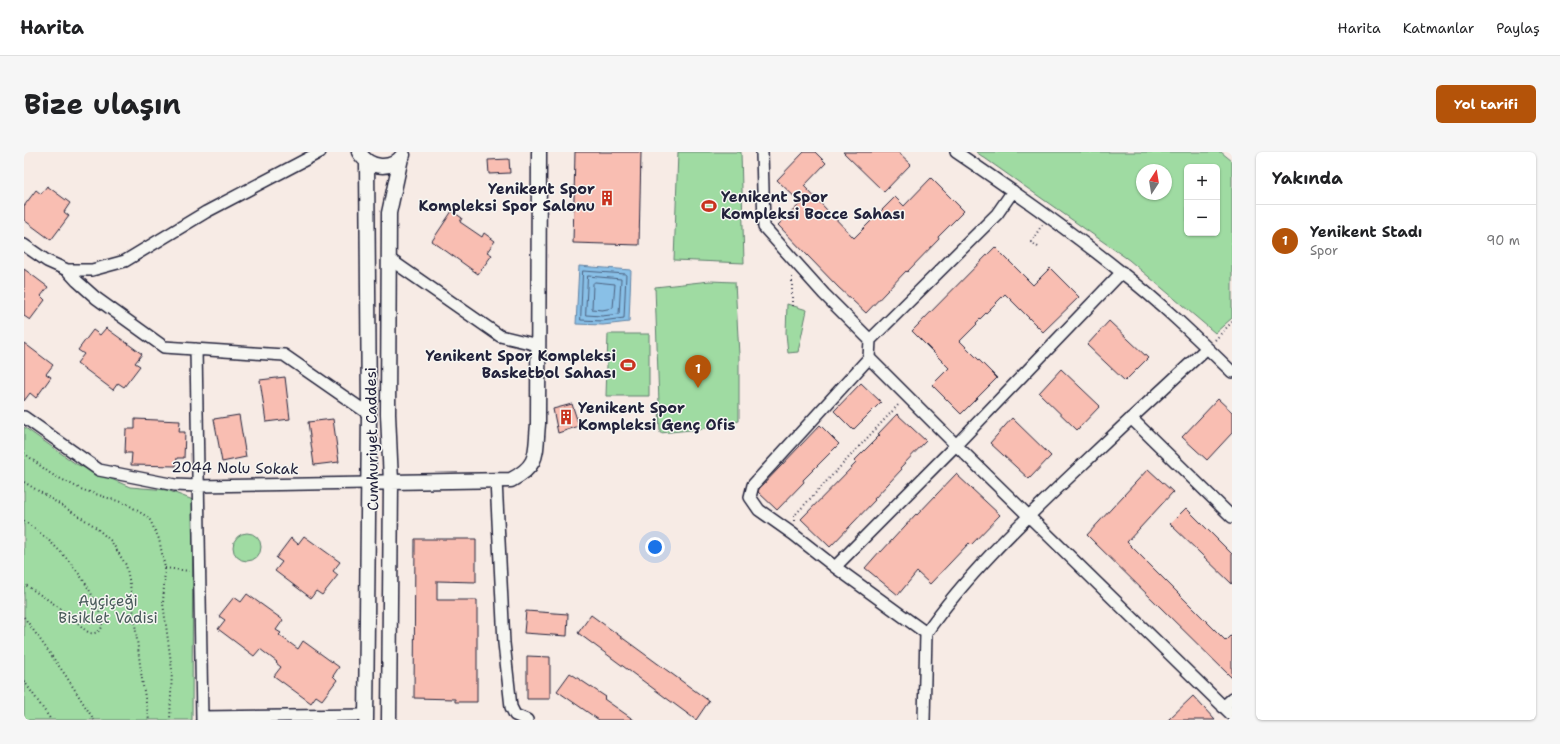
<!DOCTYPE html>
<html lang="tr">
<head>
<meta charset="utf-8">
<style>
  :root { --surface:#fff; --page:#f6f6f6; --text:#202124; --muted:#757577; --line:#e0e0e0; --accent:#b45309 }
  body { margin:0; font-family:"Shantell Sans",sans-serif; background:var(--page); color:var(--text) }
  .controls { position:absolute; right:12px; top:12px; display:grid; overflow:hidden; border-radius:6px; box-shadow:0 1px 3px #0004 }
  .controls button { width:36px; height:36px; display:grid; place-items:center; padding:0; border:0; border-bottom:1px solid var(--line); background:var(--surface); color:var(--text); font:20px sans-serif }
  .compass { position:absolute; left:1112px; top:12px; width:36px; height:36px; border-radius:50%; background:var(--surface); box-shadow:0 1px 3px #0004; rotate:12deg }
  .you { position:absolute; left:631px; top:395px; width:14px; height:14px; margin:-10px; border:3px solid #fff; border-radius:50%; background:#1a73e8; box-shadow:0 0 0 6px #1a73e833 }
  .badge { display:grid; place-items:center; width:26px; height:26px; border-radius:50%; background:var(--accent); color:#fff; font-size:13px; font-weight:700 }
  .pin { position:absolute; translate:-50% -33px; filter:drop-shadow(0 1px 2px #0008) }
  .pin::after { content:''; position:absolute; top:21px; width:14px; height:12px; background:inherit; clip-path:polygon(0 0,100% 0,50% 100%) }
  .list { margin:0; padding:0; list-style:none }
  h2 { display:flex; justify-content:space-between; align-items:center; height:52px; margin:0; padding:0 16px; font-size:17px }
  h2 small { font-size:13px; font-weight:400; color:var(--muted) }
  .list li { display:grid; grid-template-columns:26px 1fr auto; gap:12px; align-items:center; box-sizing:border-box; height:72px; padding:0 16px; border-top:1px solid var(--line) }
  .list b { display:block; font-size:15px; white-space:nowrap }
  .list p { margin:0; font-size:13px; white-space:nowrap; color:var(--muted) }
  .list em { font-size:13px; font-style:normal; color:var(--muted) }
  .map { position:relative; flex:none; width:1208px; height:568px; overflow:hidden; border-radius:6px }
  header { display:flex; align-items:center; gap:24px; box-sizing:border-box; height:56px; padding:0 20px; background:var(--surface); border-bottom:1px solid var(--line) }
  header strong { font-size:19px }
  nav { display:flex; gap:22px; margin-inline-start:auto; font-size:14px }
  .intro { display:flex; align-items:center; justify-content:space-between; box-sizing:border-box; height:96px; padding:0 24px }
  h1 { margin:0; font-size:28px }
  .button { padding:10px 18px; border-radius:6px; background:var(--accent); color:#fff; font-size:14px; font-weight:700 }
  main { display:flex; gap:24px; padding:0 24px }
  aside { flex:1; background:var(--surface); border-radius:6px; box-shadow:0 1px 3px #0004 }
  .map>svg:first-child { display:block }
  .green { fill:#9fdba2; stroke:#607e6e; fill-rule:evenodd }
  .water { fill:#89c0e7; stroke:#6081a2 }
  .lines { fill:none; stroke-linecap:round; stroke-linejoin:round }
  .shore { stroke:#4b6180; stroke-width:1 }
  .building { fill:#f9beb2; stroke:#22223b }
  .minor-casing { stroke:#22223b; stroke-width:14 }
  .tertiary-casing { stroke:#22223b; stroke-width:17 }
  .path { stroke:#22223b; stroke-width:2; stroke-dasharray:1 3; stroke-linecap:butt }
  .minor { stroke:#f6f6f2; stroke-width:11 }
  .tertiary { stroke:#f6f6f2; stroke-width:14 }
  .labels { text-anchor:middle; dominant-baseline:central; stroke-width:3; stroke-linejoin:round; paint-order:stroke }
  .poi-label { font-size:15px; font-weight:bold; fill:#22223b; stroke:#f6f6f2; text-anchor:end }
  .street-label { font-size:15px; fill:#22223b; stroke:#f6f6f2 }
  .park-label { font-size:15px; fill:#485a5a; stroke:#f6f6f2 }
</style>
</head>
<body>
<header>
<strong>Harita</strong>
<nav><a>Harita</a><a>Katmanlar</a><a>Paylaş</a></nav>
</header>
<div class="intro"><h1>Bize ulaşın</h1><a class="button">Yol tarifi</a></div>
<main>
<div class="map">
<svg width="1208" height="568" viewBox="0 0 1208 568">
  <rect width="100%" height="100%" fill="#f7ebe5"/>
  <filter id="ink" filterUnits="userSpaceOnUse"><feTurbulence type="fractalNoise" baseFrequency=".025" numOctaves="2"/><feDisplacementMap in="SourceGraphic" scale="8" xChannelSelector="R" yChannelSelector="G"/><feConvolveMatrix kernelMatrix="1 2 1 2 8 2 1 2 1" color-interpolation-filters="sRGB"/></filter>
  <g filter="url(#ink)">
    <!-- green -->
    <path class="green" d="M 654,0 L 717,0 L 720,111 L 650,108 Z
      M 952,0 L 1197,0 L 1208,9 L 1208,166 L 1191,181 L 1105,108 ZM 1163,15 L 1193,15 L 1193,81 L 1163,81 ZM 1118,18 L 1142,18 L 1142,42 L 1118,42 Z
      M 686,129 L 711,130 L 715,203 L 715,269 L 677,277 L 636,281 L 631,135 Z
      M 763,152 L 783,158 L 774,200 L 764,201 L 762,181 Z
      M 584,182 L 625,182 L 625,244 L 582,244 Z
      M 0,275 L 52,312 L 106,335 L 143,338 L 169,348 L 168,568 L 0,568 Z
      M209 395a14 14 0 1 1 28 0a14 14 0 1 1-28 0Z"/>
    <!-- water -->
    <path class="water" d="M 555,114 L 607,118 L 605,170 L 579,173 L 552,172 Z"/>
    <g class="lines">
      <!-- shore -->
      <path class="shore" d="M 559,119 L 602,122 L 600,166 L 578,169 L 557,168 Z
        M 564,124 L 597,127 L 595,162 L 578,164 L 562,163 Z
        M 571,130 L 591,132 L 589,156 L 578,158 L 568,157 L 569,132 Z"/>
    </g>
    <!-- building -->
    <path class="building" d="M 551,0 L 617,0 L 615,93 L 549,91 Z
      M 780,0 L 791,0 L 802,11 L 780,34 L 830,86 L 871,45 L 880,54 L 907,26 L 940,59 L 914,85 L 915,87 L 883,120 L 882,119 L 842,161 L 814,135 L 754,73 L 777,51 L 753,28 Z
      M 819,0 L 874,0 L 887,12 L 860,40 Z
      M 485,7 L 486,21 L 465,22 L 464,8 Z
      M 23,34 L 46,51 L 40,60 L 45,64 L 27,88 L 0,68 L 0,54 L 12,38 L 17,42 Z
      M 428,59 L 438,66 L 436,70 L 458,85 L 460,81 L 471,89 L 463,100 L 468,103 L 454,122 L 408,89 Z
      M 971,95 L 1009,133 L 1026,116 L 1055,145 L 1019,180 L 981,142 L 952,171 L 953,172 L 936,189 L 973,226 L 937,262 L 908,233 L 925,216 L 888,179 Z
      M 0,117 L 24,135 L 17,144 L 21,148 L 6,168 L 0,164 Z
      M 1085,169 L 1124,206 L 1101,229 L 1063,193 Z
      M 82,176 L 118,202 L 111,211 L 116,214 L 100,235 L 94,231 L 89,238 L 53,211 L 60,202 L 54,198 L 69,178 L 76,183 Z
      M 0,191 L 29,213 L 22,222 L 27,225 L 12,246 L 6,241 L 0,249 Z
      M 1037,217 L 1076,254 L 1053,278 L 1015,241 Z
      M 261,225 L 266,267 L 242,270 L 236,228 Z
      M 837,231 L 857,250 L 829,278 L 810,259 Z
      M 1194,247 L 1208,260 L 1208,281 L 1183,308 L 1158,285 Z
      M 548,252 L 555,274 L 534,281 L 529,257 Z
      M 873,262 L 902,289 L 876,316 L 878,317 L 850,347 L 851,348 L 806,395 L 777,367 L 832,311 L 830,309 L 856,283 L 854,282 Z
      M 215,263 L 222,305 L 198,310 L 190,267 Z
      M 988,266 L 1027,304 L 1005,327 L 966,291 Z
      M 111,267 L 156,269 L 155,280 L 161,280 L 160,306 L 153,306 L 152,314 L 107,313 L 108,301 L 101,301 L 102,277 L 111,277 Z
      M 309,267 L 315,310 L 290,313 L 284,270 Z
      M 796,273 L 815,292 L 779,328 L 780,330 L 753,358 L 734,340 L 735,337 Z
      M 1124,317 L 1149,340 L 1103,390 L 1202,489 L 1208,483 L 1208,526 L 1063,383 Z
      M 932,322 L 976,363 L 947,393 L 945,391 L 906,432 L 893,420 L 874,443 L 841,416 L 856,399 L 857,400 L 892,362 L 893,363 Z
      M 1162,356 L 1208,402 L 1208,432 L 1146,372 Z
      M 280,384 L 316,410 L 309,419 L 314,423 L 298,443 L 292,439 L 287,446 L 251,419 L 258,410 L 252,406 L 267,386 L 274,392 Z
      M 391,387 L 452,387 L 452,430 L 413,429 L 413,448 L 453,448 L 453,550 L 431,550 L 431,547 L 390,546 Z
      M 223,442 L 259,468 L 252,478 L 257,481 L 255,483 L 274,497 L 279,489 L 315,515 L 309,524 L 313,528 L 298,548 L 292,544 L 287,551 L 250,524 L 257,515 L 252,511 L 253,510 L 236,497 L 230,504 L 194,477 L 201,468 L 195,464 L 210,445 L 217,450 Z
      M 502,459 L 544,462 L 543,484 L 500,481 Z
      M 567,463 L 685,549 L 672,568 L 554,481 Z
      M 503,504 L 526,505 L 526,547 L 503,547 Z
      M 546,521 L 582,545 L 580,547 L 610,568 L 575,568 L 533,539 Z
      M 1169,544 L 1191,568 L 1144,568 Z"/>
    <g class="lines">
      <!-- minor casing -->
      <g class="minor-casing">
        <path id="minor" d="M 738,0 L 740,75 L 800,142 L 846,188 L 845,206 L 932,293 L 811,415 L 902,481
          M 932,0 C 988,38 1044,77 1097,120 C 1136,150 1173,186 1208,220
          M 0,93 L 23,109 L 43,118 L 53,129 L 72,146 L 140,195 L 260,203 L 345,262
          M 364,106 L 476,184 L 514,193
          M 43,118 L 68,118 L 101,109 L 182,60 L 296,0
          M 1098,120 L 932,293 L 1208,563
          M 846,188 L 973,62 L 989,39
          M 172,197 L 178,568
          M 0,265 L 75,318 L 151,333 L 174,334 L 344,331
          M 1107,266 L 1208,365
          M 472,328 L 480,491 L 487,555 L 491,563 L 503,568
          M 811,415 L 769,382 L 735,358 L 726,345 L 729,333 L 845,206
          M 902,481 C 940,426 993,375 1041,329 C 1088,284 1135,240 1183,196
          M 1199,555 L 1208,547
          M 178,565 L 342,563
          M 900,568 L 902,481"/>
      </g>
      <!-- tertiary casing -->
      <g class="tertiary-casing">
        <path id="tertiary" d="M 335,0 C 345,17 368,19 379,3
          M 344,331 L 367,330 L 487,328 C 516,313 511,301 514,272 L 515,0
          M 342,568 L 345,262 L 343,10
          M 365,568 L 367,330 L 364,262 L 365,61 L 377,6"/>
      </g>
      <!-- path -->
      <path class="path" d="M 1014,95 L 1007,90 L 1018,73
        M 768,154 L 768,123
        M 1191,188 L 1208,170
        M 0,301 L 27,322 L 59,338 L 103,352 L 125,366 L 135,387 L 141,416 L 139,451 L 148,518 L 146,568
        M 0,330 L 69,373 L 87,389 L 102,413 L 106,432 L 118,528 L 125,568
        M 0,369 C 31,390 62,423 75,459 C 76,464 80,472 77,477 C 74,480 70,482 66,481 C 61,479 56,473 52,469 C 36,455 18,444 0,432
        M 770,369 L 770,364 L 876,251
        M 141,416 L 165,419
        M 0,465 L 42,524 L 70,568
        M 0,529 L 27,568"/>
      <!-- minor -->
      <use href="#minor" class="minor"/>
      <!-- tertiary -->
      <use href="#tertiary" class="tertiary"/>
    </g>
  </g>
  <!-- icons -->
  <defs>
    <g id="building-bare" transform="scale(1.2)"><path d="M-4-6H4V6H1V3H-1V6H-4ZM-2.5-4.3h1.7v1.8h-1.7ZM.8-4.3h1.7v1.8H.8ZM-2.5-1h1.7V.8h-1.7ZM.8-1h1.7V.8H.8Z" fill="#c8321e" stroke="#f6f6f2" stroke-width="2.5" paint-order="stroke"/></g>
    <g id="stadium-bare" transform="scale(1.2)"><path d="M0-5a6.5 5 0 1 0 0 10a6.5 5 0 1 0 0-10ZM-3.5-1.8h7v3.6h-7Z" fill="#c8321e" stroke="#f6f6f2" stroke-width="2.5" paint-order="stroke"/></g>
  </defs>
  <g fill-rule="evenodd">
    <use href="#building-bare" x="583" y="46"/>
    <use href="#stadium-bare" x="685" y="54"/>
    <use href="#stadium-bare" x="604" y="213"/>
    <use href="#building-bare" x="542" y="265"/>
  </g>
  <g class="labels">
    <!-- poi labels -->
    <g class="poi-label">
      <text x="571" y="37">Yenikent Spor<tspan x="571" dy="17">Kompleksi Spor Salonu</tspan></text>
      <text x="697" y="45" text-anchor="start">Yenikent Spor<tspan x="697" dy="17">Kompleksi Bocce Sahası</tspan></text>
      <text x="592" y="204">Yenikent Spor Kompleksi<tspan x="592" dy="17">Basketbol Sahası</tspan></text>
      <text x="554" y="256" text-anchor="start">Yenikent Spor<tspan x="554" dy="17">Kompleksi Genç Ofis</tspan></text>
    </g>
    <!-- street labels -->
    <g class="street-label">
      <text transform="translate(348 287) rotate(-91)">Cumhuriyet Caddesi</text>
      <text transform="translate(211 316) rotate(1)">2044 Nolu Sokak</text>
    </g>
    <!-- park labels -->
    <g class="park-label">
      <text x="84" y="449">Ayçiçeği<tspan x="84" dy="17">Bisiklet Vadisi</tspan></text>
    </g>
  </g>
</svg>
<div class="controls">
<button>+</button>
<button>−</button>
</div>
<svg class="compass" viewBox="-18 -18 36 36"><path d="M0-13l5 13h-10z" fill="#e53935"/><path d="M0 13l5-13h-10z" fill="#757577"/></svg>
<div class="you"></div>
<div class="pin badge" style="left:674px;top:236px">1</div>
</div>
<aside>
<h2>Yakında<small></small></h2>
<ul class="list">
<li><span class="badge">1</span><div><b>Yenikent Stadı</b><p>Spor</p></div><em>90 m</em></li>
</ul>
</aside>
</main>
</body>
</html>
